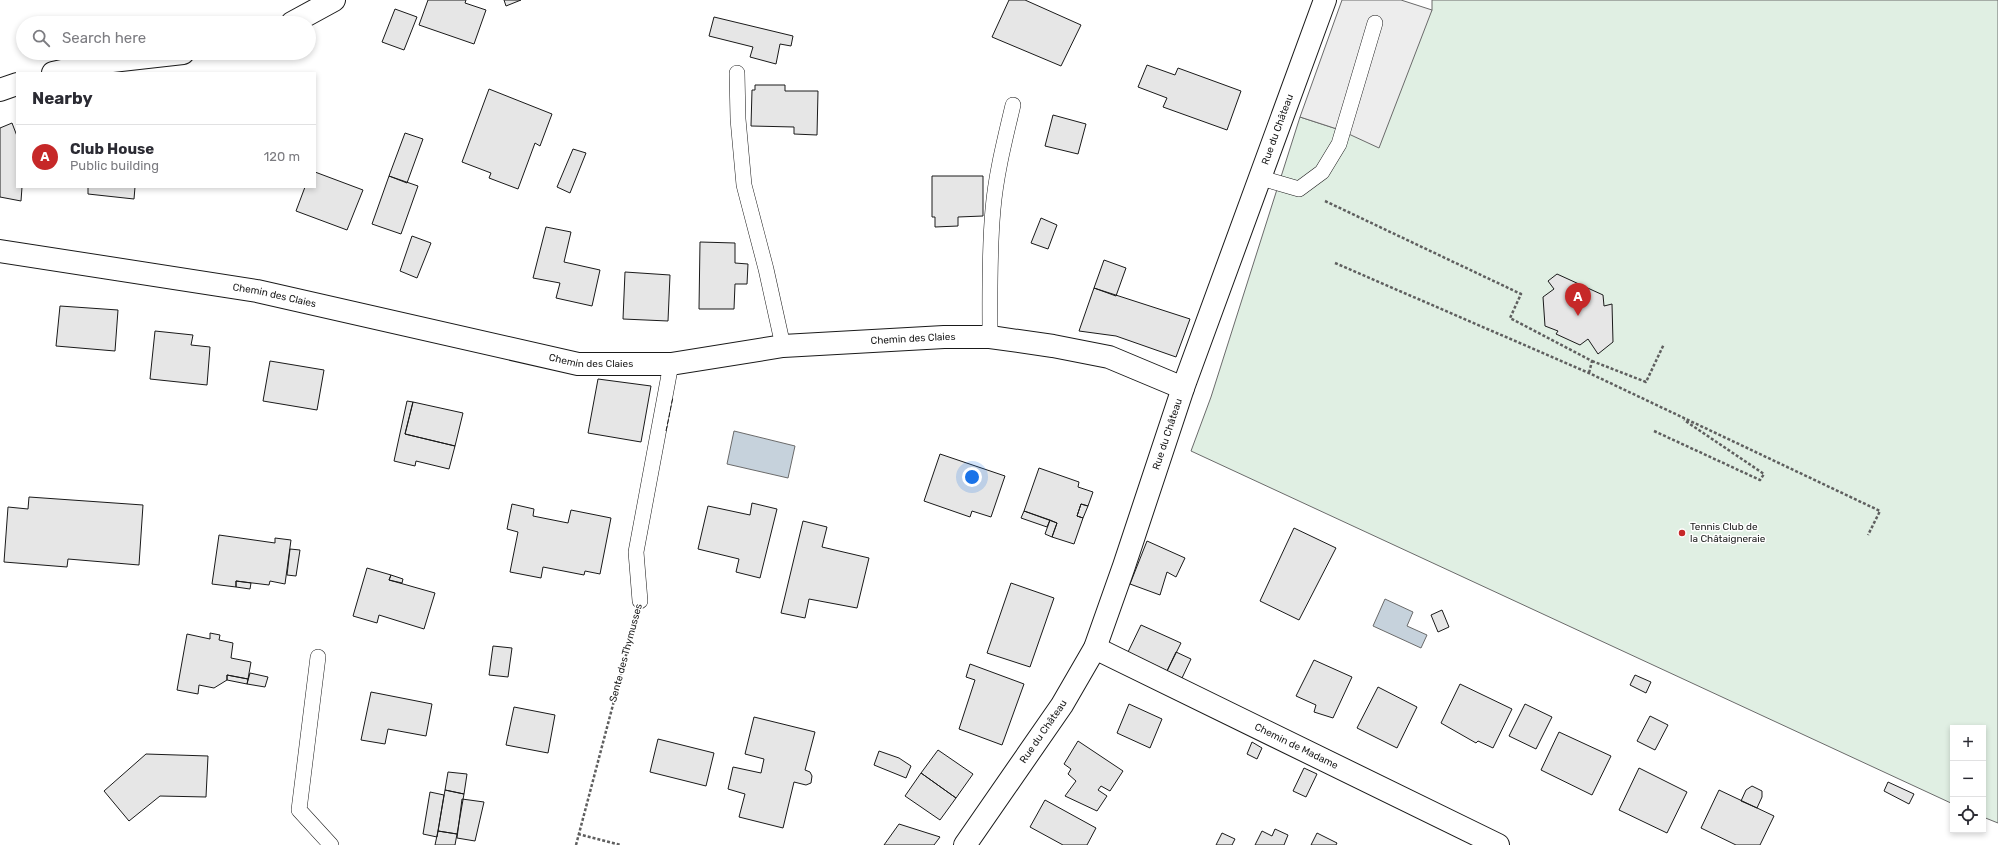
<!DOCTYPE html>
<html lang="en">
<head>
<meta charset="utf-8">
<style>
  :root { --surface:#fff; --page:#f2f2f3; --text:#2b2b33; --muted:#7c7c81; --line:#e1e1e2; --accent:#c62828 }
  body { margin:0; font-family:Rubik,sans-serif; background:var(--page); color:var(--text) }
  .controls { position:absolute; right:12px; bottom:12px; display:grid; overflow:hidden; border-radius:0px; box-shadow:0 2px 6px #0003 }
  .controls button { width:36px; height:36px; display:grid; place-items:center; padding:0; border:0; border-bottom:1px solid var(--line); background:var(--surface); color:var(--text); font:20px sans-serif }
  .you { position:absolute; left:972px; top:477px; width:14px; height:14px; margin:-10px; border:3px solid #fff; border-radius:50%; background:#1a73e8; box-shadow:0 0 0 6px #1a73e833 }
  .badge { display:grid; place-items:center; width:26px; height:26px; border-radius:50%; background:var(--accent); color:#fff; font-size:13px; font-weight:700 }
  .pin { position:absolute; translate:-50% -33px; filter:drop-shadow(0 1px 2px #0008) }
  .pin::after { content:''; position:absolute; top:21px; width:14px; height:12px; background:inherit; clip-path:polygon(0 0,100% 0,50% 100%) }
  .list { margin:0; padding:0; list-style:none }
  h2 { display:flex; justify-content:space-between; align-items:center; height:52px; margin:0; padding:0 16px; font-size:17px }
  h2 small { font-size:13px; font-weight:400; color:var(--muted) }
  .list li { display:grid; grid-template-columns:26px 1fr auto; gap:12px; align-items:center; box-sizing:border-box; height:64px; padding:0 16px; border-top:1px solid var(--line) }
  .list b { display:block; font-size:15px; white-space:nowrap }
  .list p { margin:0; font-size:13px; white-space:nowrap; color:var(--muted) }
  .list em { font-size:13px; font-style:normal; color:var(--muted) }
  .icon { flex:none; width:22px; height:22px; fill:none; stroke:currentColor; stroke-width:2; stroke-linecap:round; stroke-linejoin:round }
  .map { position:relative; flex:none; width:1998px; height:845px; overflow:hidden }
  .search { position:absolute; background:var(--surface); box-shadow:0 2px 6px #0003; left:16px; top:16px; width:300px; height:44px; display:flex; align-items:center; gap:10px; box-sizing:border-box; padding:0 14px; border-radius:22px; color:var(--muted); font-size:15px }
  .panel { position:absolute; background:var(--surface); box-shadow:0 2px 6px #0003; left:16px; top:72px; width:300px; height:116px; border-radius:0px }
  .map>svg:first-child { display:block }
  .green { fill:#e0efe3; stroke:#6a6a6a }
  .parking { fill:#ededed; stroke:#6a6a6a }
  .water { fill:#c6d2dc; stroke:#6a6a6a }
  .building { fill:#e6e6e6; stroke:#1a1a1a }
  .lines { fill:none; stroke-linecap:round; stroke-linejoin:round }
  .lane-casing { stroke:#1a1a1a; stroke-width:16 }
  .street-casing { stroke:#1a1a1a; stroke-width:24 }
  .path { stroke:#5f5f5f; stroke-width:2.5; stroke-dasharray:3 2; stroke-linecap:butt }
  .lane { stroke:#fff; stroke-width:15 }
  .street { stroke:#fff; stroke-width:22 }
  .fence { stroke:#1a1a1a; stroke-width:1; stroke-dasharray:5 2; stroke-linecap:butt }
  .poi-dot { fill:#c62828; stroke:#fff; stroke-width:1.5 }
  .labels { text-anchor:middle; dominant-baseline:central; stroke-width:3; stroke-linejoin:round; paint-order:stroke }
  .street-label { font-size:10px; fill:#1a1a1a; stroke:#fff }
  .poi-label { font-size:10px; fill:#1a1a1a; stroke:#fff; text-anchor:start }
</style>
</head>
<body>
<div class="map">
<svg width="1998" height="845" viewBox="0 0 1998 845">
  <rect width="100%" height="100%" fill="#fff"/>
  <!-- green -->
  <path class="green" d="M 1432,0 L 1998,0 L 1998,823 L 1983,817 L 1983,728 L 1953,728 L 1953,804 L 1191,451 L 1211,397 L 1300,117 L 1340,130 L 1432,10 Z"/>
  <!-- parking -->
  <path class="parking" d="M 1342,0 L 1401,0 L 1432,10 L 1379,148 L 1340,130 L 1300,117 Z"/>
  <!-- water -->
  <path class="water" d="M 734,431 L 795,446 L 788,478 L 727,464 Z
    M 1385,599 L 1413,612 L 1407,626 L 1427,635 L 1421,648 L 1373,626 Z"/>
  <!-- building -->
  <path class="building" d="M 428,0 L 466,0 L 465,3 L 486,10 L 474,44 L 419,25 Z
    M 504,0 L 521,0 L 506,6 Z
    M 1009,0 L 1025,0 L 1081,25 L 1061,66 L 992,37 Z
    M 395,9 L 417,17 L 404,50 L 382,42 Z
    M 714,17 L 793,36 L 791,46 L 780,44 L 776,64 L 750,57 L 753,47 L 709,36 Z
    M 1147,65 L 1175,75 L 1178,68 L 1241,91 L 1227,130 L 1163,107 L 1167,98 L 1138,87 Z
    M 755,85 L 785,85 L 785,91 L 818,91 L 817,135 L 794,134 L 794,127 L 751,126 L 752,90 L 755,90 Z
    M 489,89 L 552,114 L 540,146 L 535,143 L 518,189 L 489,178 L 491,173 L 462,162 Z
    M 1053,115 L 1086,124 L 1078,154 L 1045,146 Z
    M 12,123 L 17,136 L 17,187 L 22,187 L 21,201 L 0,197 L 0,128 Z
    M 405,133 L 423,139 L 407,183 L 389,176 Z
    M 573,149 L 586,153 L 570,193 L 557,187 Z
    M 315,172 L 363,190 L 347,230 L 296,211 L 305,187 L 315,187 Z
    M 389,176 L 418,186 L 401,234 L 372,224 Z
    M 932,176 L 983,176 L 983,216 L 958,217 L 958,226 L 935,227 L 935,217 L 932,217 Z
    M 88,187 L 135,187 L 134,199 L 88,194 Z
    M 1041,218 L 1057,225 L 1048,249 L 1031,243 Z
    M 546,227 L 571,232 L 564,262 L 600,270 L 592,306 L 556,298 L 560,283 L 533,278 Z
    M 412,236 L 431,243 L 417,278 L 400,271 Z
    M 700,242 L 735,243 L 735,263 L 748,264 L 747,284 L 735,284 L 734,309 L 699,309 Z
    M 1104,260 L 1126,268 L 1116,296 L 1094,288 Z
    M 625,272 L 670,275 L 668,321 L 623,319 Z
    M 1557,274 L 1603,295 L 1604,306 L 1612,304 L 1613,342 L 1598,354 L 1588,339 L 1580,345 L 1556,334 L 1558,331 L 1545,326 L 1543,297 L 1554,289 L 1548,281 Z
    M 1094,288 L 1190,319 L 1176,357 L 1116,336 L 1079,331 Z
    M 60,306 L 118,310 L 115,351 L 56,346 Z
    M 155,331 L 193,335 L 191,345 L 210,347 L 207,385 L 150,379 Z
    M 270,361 L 324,370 L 317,410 L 263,401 Z
    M 598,379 L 651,386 L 641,442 L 588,433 Z
    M 407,401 L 413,402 L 405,434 L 455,446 L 449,469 L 416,461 L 415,466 L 394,461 Z
    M 413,402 L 463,413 L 455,446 L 405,434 Z
    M 940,454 L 1005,476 L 991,517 L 972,511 L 970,517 L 924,501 Z
    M 1039,468 L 1079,482 L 1078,487 L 1093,492 L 1088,506 L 1081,504 L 1077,516 L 1083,518 L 1074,544 L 1052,537 L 1057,523 L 1024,511 Z
    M 29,497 L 143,505 L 139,565 L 68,559 L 67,567 L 4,562 L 8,507 L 28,509 Z
    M 752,503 L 777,509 L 760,578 L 736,572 L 739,559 L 698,549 L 708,506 L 750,515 Z
    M 512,504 L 534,509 L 533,516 L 568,523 L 571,510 L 611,518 L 600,574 L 585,571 L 584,575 L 543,567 L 541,578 L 510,572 L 518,532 L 507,529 Z
    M 1081,504 L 1088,506 L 1083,518 L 1077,516 Z
    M 1024,511 L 1050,520 L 1047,527 L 1021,518 Z
    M 1050,520 L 1057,523 L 1052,537 L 1045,534 Z
    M 803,521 L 827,527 L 822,547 L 869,558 L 857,608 L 809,599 L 805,618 L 781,613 Z
    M 1294,528 L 1336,548 L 1299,620 L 1260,601 Z
    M 219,535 L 275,543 L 275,538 L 291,540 L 285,584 L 270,581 L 269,585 L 236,581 L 236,587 L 212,584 Z
    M 1147,541 L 1185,558 L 1176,577 L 1167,572 L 1160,595 L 1130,584 Z
    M 290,549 L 300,550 L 296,576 L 287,575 Z
    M 367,568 L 391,575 L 389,580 L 435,593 L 424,629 L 379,615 L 377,623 L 353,616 Z
    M 391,575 L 403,579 L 402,583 L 389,580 Z
    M 236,581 L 251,583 L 250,589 L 236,587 Z
    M 1011,583 L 1054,598 L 1030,667 L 987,653 Z
    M 1442,610 L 1449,627 L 1438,632 L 1431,615 Z
    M 1141,625 L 1181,643 L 1167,671 L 1128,652 Z
    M 210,633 L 220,635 L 219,640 L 233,643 L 231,658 L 251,662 L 248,679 L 227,675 L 227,680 L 214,688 L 199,685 L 198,694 L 177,690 L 187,634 L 210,639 Z
    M 493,646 L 512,648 L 508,677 L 489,675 Z
    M 1176,652 L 1191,659 L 1182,678 L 1167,671 Z
    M 1314,660 L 1352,677 L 1333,718 L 1314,712 L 1316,705 L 1296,696 Z
    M 970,664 L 1024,684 L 1002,745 L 959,729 L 975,680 L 966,677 Z
    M 250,673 L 268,677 L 265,687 L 247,684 Z
    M 227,675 L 248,679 L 247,684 L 227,680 Z
    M 1635,675 L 1651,682 L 1646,693 L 1630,685 Z
    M 1460,684 L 1512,709 L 1493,748 L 1478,741 L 1476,743 L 1441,723 Z
    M 1378,687 L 1417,707 L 1397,748 L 1357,728 Z
    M 371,692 L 432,704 L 426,736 L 388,729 L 385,744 L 361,740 Z
    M 1129,704 L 1162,719 L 1150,748 L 1117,733 Z
    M 1525,704 L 1552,717 L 1536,749 L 1509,736 Z
    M 514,707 L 555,715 L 548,753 L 506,745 Z
    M 1650,716 L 1668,725 L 1655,750 L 1637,741 Z
    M 754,717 L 815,732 L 805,770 L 810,772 L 812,776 L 811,783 L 806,785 L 794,782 L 783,828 L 739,817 L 745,794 L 728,789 L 733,767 L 761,773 L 764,759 L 745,754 Z
    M 1559,732 L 1611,756 L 1592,795 L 1541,770 Z
    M 658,739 L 714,753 L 706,786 L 650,772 Z
    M 1078,741 L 1123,771 L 1110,791 L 1101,786 L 1098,790 L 1107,796 L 1097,811 L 1065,796 L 1076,781 L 1068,774 L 1071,769 L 1064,764 Z
    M 1252,742 L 1262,748 L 1257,759 L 1247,754 Z
    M 938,750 L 973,774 L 956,798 L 921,773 Z
    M 879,751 L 899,758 L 911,766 L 906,778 L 874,765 Z
    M 146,754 L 208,756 L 206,797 L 160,796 L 129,821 L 104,791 Z
    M 1304,768 L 1317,774 L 1306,797 L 1293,791 Z
    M 1639,768 L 1687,792 L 1667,833 L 1619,810 Z
    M 448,772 L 467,774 L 464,794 L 445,790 Z
    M 921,773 L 956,798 L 940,820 L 905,796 Z
    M 1888,782 L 1914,794 L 1909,804 L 1884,791 Z
    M 1752,786 L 1762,791 L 1762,797 L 1757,808 L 1741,801 L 1746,790 Z
    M 445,790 L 464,794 L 457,834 L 438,831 Z
    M 1719,790 L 1774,816 L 1760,845 L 1736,845 L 1701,828 Z
    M 430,792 L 444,795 L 437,837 L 423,834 Z
    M 462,799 L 484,802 L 475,841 L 457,838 Z
    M 1045,800 L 1096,828 L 1087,845 L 1063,845 L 1030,827 Z
    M 899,824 L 940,837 L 934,845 L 884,845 Z
    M 1275,829 L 1288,835 L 1284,845 L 1255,845 L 1262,831 L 1272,836 Z
    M 438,831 L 457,834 L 455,845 L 435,845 Z
    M 1222,833 L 1235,839 L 1232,845 L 1216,845 Z
    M 1317,833 L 1337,843 L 1336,845 L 1311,845 Z"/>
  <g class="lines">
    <!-- lane casing -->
    <g class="lane-casing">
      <path id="lane" d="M 737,73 L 738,119 L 744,185 L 766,269 L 783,346
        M 1261,178 L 1299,189 L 1322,172 L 1339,144 L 1375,23
        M 990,337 C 990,295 989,252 993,209 C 996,174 1005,139 1013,105
        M 640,601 L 636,552 L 671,364
        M 318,657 L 299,810 L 331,845"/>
    </g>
    <!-- street casing -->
    <g class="street-casing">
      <g id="street">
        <path d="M 292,23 L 334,0"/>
        <path d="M 53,73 L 103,62 L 183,53"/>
        <path d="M 0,90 L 17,84"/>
        <path id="s1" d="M 0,251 L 257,291 L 578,364 L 671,364 L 783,346 L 944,337 L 990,337 L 1053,346 L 1109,357 L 1183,388"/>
        <path id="s2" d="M 1095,648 L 1498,845"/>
        <path id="s3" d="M 965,845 L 1062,705 L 1095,648 L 1124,566 L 1183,388 L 1325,0"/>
      </g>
    </g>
    <!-- path -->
    <path class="path" d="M 1325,201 L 1521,294 L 1510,318 L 1592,361 L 1589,373
      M 1335,263 L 1589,373 L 1880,511 L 1868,535
      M 1592,361 L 1646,382 L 1664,344
      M 1654,431 L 1760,480 L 1764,474 L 1684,420
      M 578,834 L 621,845
      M 576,845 L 634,625"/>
    <!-- lane -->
    <use href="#lane" class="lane"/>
    <!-- street -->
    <use href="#street" class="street"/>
    <!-- fence -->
    <path class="fence" d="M 666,431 L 673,397"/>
  </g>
  <!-- markers -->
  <circle class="poi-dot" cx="1682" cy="533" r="4"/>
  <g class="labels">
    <!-- street labels -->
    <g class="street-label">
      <text stroke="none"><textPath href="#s3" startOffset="786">Rue du Château</textPath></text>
      <text stroke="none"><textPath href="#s1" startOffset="278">Chemin des Claies</textPath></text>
      <text stroke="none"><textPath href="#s1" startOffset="926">Chemin des Claies</textPath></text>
      <text stroke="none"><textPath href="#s1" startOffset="602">Chemin des Claies</textPath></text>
      <text stroke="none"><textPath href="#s3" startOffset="462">Rue du Château</textPath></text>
      <text transform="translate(626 653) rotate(-75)">Sente des Thymusses</text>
      <text stroke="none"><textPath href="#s3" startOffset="138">Rue du Château</textPath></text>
      <text stroke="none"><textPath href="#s2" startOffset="224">Chemin de Madame</textPath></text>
    </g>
    <!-- poi labels -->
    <g class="poi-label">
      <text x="1690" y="527">Tennis Club de<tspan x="1690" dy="12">la Châtaigneraie</tspan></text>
    </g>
  </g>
</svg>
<div class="controls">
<button>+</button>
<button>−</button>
<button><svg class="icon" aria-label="locate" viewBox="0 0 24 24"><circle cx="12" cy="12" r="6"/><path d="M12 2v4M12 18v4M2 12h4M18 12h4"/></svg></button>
</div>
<div class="you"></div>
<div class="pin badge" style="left:1578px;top:316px">A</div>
<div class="search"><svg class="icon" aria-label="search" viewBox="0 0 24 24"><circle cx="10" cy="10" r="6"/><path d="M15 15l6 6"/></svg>Search here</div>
<section class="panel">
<h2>Nearby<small></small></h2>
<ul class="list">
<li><span class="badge">A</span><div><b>Club House</b><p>Public building</p></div><em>120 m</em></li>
</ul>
</section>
</div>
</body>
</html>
